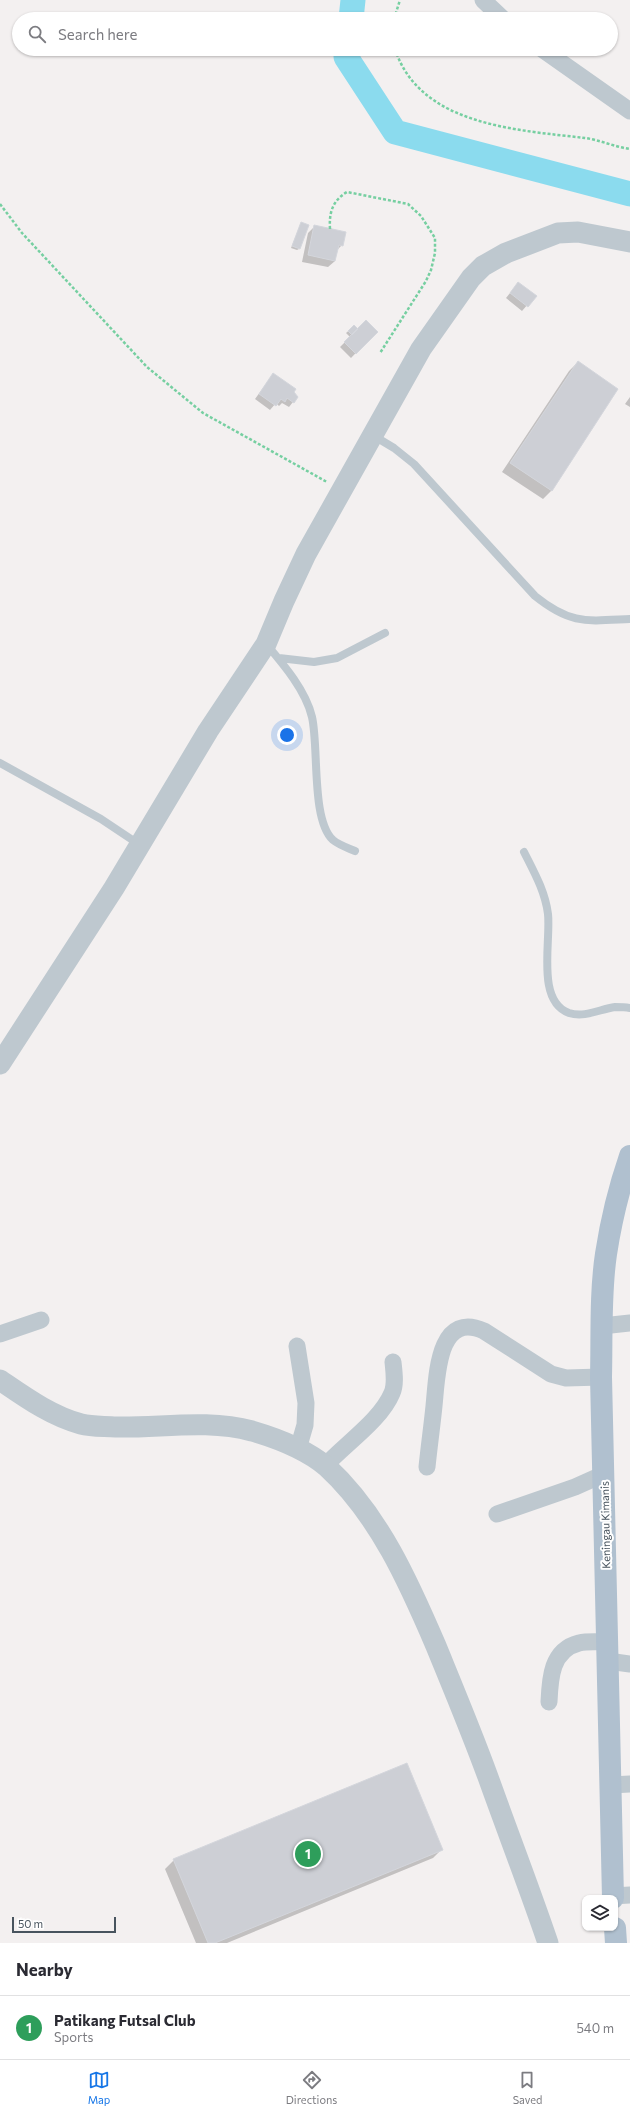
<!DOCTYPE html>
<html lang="en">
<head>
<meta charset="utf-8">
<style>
  :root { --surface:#fff; --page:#f7f7f7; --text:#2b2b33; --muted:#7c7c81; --line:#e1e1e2; --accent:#1676e7 }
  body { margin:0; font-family:Commissioner,sans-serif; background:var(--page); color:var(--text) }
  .controls { position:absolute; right:12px; bottom:12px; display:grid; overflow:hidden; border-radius:8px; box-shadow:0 1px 3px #0004 }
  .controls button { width:36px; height:36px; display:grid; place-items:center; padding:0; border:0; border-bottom:1px solid var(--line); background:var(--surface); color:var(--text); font:20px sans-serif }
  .scale { position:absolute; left:12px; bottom:10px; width:104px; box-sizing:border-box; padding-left:4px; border:2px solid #48545e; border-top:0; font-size:11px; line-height:14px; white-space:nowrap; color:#48545e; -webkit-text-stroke:3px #fff; paint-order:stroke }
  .you { position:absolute; left:287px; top:735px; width:14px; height:14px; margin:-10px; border:3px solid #fff; border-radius:50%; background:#1a73e8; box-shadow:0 0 0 6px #1a73e833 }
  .badge { display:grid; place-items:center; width:26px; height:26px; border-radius:50%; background:var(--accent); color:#fff; font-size:13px; font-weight:700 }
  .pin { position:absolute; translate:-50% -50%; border:2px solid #fff; box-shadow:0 1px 4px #0006 }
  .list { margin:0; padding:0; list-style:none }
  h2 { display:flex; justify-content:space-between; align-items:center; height:52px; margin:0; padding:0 16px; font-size:17px }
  h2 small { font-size:13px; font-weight:400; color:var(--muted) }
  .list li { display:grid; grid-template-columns:26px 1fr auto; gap:12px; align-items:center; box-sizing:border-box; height:64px; padding:0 16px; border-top:1px solid var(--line) }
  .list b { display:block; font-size:15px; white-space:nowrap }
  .list p { margin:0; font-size:13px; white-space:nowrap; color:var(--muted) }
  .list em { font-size:13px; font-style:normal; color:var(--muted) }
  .icon { flex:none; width:22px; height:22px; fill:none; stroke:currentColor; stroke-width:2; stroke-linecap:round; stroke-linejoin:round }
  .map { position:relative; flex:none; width:630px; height:1943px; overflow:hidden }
  .search { position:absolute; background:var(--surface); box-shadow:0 1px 3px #0004; left:12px; right:12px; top:12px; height:44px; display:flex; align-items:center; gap:10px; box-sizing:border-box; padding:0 14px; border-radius:22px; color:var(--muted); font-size:15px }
  .sheet { height:116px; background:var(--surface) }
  nav { display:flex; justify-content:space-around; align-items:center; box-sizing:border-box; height:56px; border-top:1px solid var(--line); background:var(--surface); font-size:11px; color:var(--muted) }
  nav a { display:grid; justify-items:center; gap:2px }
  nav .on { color:var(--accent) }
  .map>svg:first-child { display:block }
  .shadow { fill:#0003 }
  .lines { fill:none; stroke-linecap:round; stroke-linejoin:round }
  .river { stroke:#8bdbee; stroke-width:25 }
  .building { fill:#cdcfd5; stroke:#d4d6dc }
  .path { stroke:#76cfa1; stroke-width:2.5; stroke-dasharray:3 2; stroke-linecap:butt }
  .service { stroke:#bec8cf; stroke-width:8 }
  .minor { stroke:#bec8cf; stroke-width:17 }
  .tertiary { stroke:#bec8cf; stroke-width:21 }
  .primary { stroke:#b0c0cf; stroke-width:22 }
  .labels { text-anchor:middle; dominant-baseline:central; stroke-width:4; stroke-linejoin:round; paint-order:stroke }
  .street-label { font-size:11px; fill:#48545e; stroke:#fff }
</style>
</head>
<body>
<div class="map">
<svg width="630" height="1943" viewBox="0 0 630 1943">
  <rect width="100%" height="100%" fill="#f3f0f0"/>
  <!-- shadow -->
  <path class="shadow" d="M 301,223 L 299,249 L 297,250 L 291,248 Z
    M 315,226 L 342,245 L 337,250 L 335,261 L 328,267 L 302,262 L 308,233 Z
    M 518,283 L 535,296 L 522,311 L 506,298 Z
    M 354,326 L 356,329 L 376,332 L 351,358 L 340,347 L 350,337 L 346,333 Z
    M 578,362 L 552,490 L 543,499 L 502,472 L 569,371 Z
    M 273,374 L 297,397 L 289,407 L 282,403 L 279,406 L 276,403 L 270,410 L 255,399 Z
    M 630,397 L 630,407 L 625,404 Z
    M 442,1849 L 433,1858 L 227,1943 L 196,1943 L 165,1869 L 174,1860 Z"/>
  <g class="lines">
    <!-- river -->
    <path class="river" d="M 351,19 L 353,0
      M 347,49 L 346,57 L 395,132 L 630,194"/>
  </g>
  <!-- building -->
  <path class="building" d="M 301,222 L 309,225 L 300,249 L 292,246 Z
    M 314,225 L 346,232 L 343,246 L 339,245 L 335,261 L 308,255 Z
    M 518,282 L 537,296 L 528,307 L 510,293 Z
    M 366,320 L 378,332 L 356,354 L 344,342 Z
    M 354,325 L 358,329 L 352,335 L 348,331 Z
    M 578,361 L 618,389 L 552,491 L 510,463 Z
    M 273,373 L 296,389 L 294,392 L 298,397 L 294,403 L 287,398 L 285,402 L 281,399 L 276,406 L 259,394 Z
    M 407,1763 L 443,1850 L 215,1943 L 208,1943 L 173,1859 Z"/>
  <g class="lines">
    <!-- path -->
    <path class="path" d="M 394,19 L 400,0
      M 395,49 C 420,126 518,130 585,138 C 600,140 615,147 630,149
      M 0,204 L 22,233 L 147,367 L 203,413 L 327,482
      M 330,229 C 329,213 332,201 347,192 L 408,204 L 421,216 L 435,238 L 435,253 L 431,270 L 426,281 L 380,353"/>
    <!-- service -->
    <path class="service" d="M 374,436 L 394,448 L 414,464 L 535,596 C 571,625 587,621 630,619
      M 267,645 C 284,665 306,691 312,717 C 319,747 311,820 333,840 C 339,845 348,848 355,851
      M 279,658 L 314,662 L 337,658 L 385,633
      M 0,763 L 101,819 L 140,845
      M 524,852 C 534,872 545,891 548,914 C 551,942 536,1001 569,1013 C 585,1018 600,1009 615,1007 C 620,1007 625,1007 630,1008"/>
    <!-- minor -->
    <path class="minor" d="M 483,0 L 503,19
      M 542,49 L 630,111
      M 602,1326 L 630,1323
      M 0,1334 L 41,1320
      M 297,1346 L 306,1403 L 305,1425 L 298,1449
      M 325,1466 C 345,1444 381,1420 392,1393 C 396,1384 394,1372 393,1362
      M 427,1467 C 429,1447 432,1426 434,1406 C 437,1378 437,1310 484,1331 L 551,1374 L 566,1378 L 601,1377
      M 497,1514 L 575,1487 L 604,1474
      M 608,1661 L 630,1664
      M 549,1702 C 550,1679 551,1650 579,1643 C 588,1641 598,1642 607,1642
      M 611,1785 L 630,1784
      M 613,1896 L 630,1895"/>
    <!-- tertiary -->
    <path class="tertiary" d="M 0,1064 L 114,888 L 208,731 L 266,644 L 284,601 L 306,554 L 421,349 L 471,278 L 483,266 L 506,253 L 558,233 L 578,232 L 630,242
      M 0,1380 C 25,1397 51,1416 81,1424 C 92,1427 104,1426 116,1427 C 161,1428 207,1419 252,1431 C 276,1438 307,1450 327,1467 C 379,1515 409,1583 436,1646 C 454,1690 472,1733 488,1777 C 508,1833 529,1887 548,1943"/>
    <!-- primary -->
    <path class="primary" d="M 613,1898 L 601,1377 C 602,1337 600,1294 606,1254 C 611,1221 619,1188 630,1156
      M 615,1928 L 616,1943"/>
  </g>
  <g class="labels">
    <!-- street labels -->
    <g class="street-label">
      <text transform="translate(605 1525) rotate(-91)">Keningau Kimanis</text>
    </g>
  </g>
</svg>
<div class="controls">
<button><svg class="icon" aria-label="layers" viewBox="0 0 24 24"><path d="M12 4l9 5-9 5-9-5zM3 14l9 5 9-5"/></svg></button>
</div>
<div class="scale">50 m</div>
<div class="you"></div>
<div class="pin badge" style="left:308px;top:1854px;background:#2e9e5b">1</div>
<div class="search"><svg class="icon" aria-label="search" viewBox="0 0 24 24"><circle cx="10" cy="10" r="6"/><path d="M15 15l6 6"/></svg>Search here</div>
</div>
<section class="sheet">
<h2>Nearby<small></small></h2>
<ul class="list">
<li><span class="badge" style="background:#2e9e5b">1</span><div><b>Patikang Futsal Club</b><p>Sports</p></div><em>540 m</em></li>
</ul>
</section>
<nav>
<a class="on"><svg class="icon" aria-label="map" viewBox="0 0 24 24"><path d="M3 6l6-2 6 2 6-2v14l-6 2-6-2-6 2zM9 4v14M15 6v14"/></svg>Map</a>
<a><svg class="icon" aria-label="directions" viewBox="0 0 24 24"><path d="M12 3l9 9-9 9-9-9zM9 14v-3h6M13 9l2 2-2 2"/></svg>Directions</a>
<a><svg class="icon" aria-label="saved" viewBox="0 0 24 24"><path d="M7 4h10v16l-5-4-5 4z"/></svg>Saved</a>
</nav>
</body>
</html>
